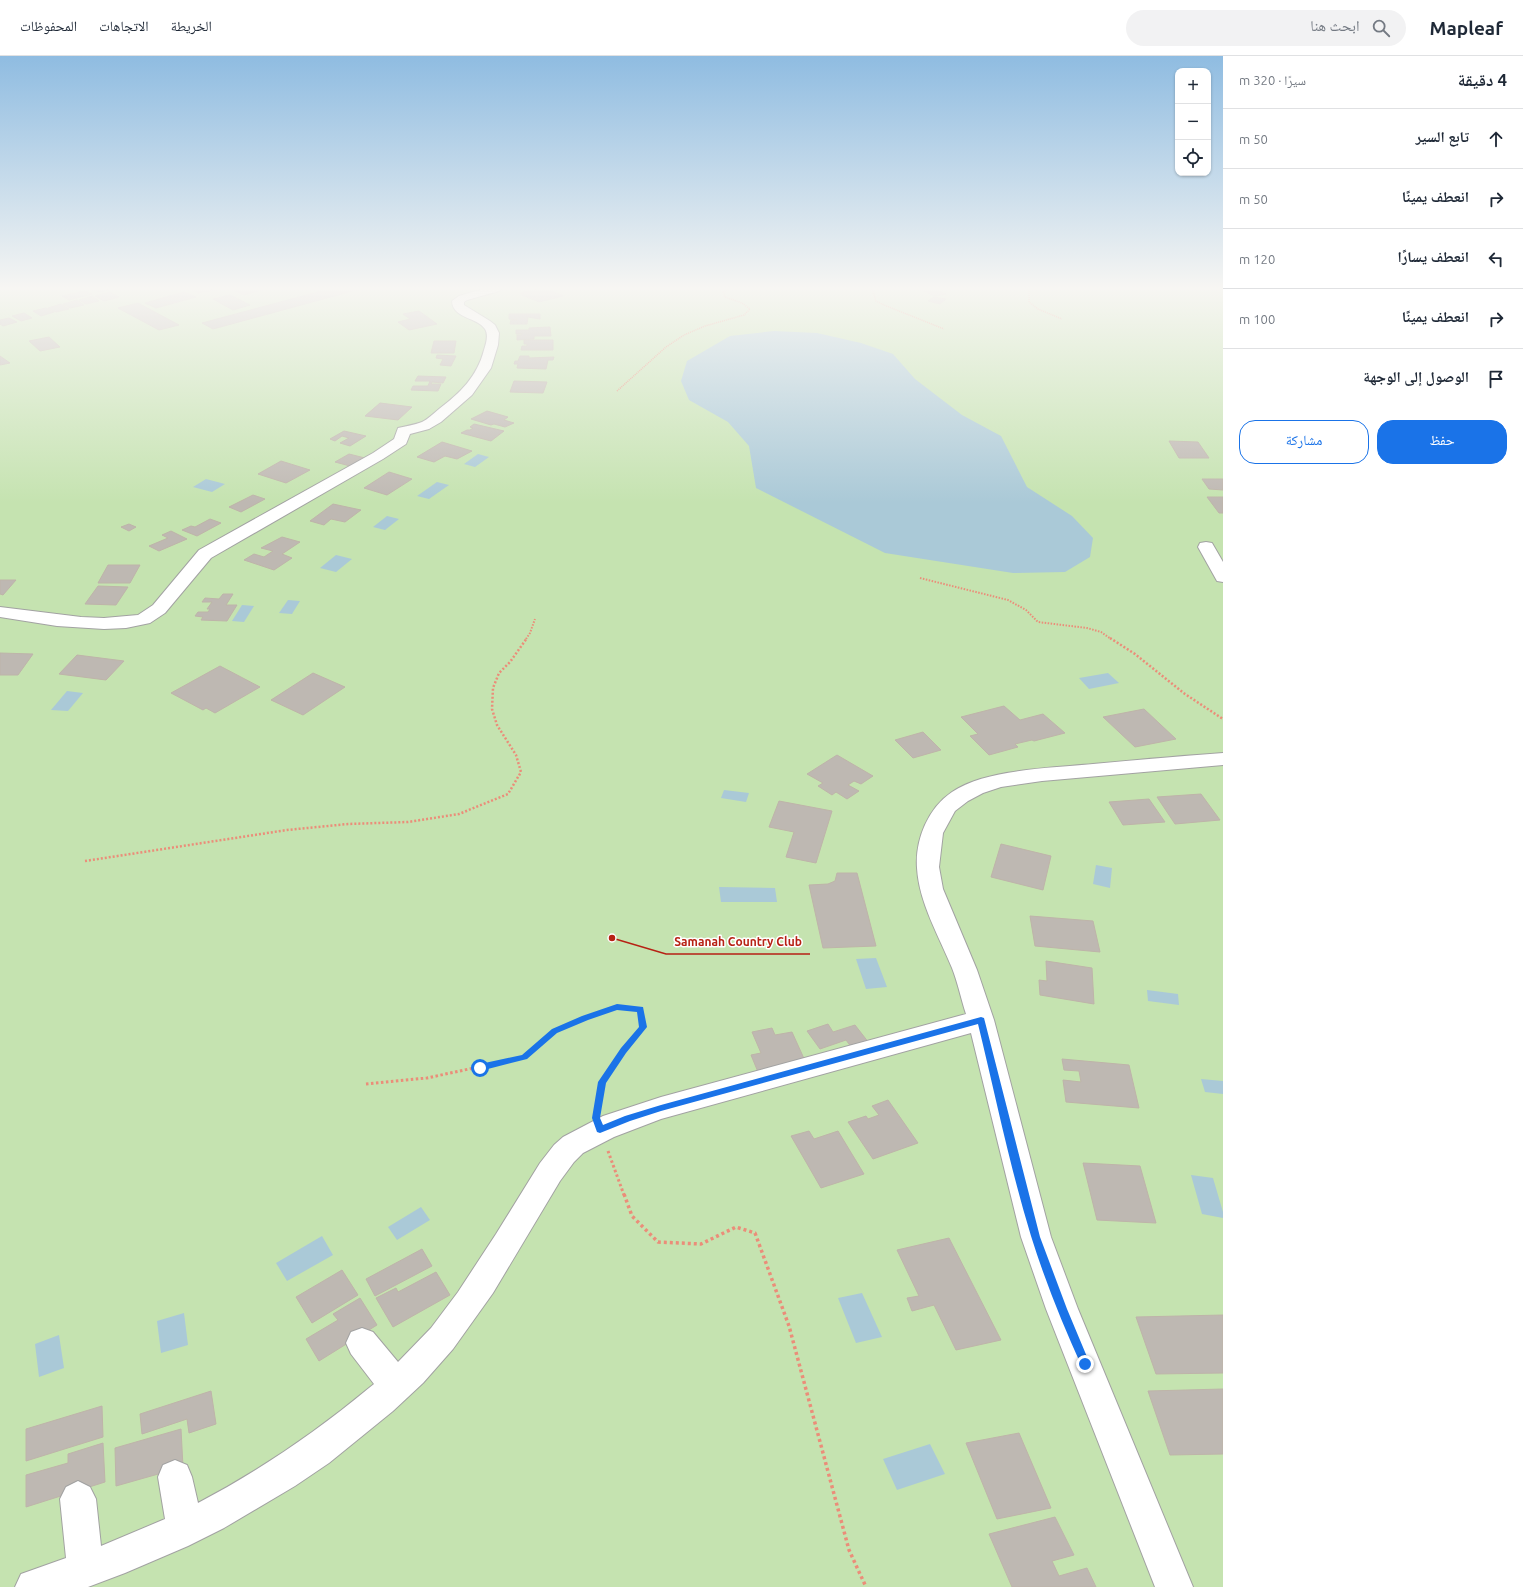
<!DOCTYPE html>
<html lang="ar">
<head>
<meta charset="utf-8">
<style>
	:root { --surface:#fff; --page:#f2f2f3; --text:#1f2937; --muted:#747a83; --line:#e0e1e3; --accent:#1a73e8 }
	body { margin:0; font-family:Ubuntu,"Noto Naskh Arabic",sans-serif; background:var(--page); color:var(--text); direction:rtl }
	.controls { position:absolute; right:12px; top:12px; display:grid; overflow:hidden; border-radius:8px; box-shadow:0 1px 3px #0004 }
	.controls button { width:36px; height:36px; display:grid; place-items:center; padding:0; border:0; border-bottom:1px solid var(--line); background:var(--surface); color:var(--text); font:20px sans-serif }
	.stop { position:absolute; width:12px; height:12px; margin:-9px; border:3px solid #1a73e8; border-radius:50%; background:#fff }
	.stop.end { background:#1a73e8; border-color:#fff; box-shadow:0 1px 4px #0008 }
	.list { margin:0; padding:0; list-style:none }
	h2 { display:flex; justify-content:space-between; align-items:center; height:52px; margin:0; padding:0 16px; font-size:17px }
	h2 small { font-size:13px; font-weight:400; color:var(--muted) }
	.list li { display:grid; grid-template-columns:26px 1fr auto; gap:12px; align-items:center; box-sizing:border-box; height:60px; padding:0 16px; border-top:1px solid var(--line) }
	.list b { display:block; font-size:15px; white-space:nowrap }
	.list em { font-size:13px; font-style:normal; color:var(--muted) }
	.actions { display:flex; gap:8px; padding:12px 16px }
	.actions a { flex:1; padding:9px 0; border:1px solid var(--accent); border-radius:16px; text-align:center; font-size:14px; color:var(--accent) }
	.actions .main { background:var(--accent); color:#fff }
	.icon { flex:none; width:22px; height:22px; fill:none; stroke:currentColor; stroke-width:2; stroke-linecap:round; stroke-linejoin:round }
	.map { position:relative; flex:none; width:1223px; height:1531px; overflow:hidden; direction:ltr }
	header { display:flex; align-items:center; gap:24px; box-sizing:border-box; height:56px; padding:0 20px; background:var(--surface); border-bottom:1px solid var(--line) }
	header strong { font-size:19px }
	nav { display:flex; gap:22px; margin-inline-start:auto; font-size:14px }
	.search { width:280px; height:36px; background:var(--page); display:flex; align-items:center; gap:10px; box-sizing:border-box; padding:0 14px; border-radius:22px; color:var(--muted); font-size:15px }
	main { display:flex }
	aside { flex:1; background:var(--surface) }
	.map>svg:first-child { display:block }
	.grass { fill:#c5e3b0 }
	.water { fill:#aac9d7 }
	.building { fill:#beb8b2; stroke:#beb4a9 }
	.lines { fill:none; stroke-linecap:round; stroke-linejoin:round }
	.minor-casing { stroke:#a2a2a2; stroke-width:2 }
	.path-far4 { stroke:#eb8d79; stroke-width:1.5; stroke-dasharray:1 1; stroke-linecap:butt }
	.path-far3 { stroke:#eb8d79; stroke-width:2; stroke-dasharray:1.5 1.5; stroke-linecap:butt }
	.path-far2 { stroke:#eb8d79; stroke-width:2.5; stroke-dasharray:2 2; stroke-linecap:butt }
	.path-far1 { stroke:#eb8d79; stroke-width:3; stroke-dasharray:2.5 2.5; stroke-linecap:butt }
	.path { stroke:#eb8d79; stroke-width:3.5; stroke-dasharray:3 3; stroke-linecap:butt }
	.minor { fill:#fff; fill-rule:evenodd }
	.route { fill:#1a73e8 }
	.leader { fill:none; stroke:#b72114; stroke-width:1.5 }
	.callout-dot { fill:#b72114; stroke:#fff; stroke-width:1.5 }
	.callout-label { font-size:12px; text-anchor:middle; font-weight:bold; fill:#b72114; stroke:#fff; stroke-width:3; stroke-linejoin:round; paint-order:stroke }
</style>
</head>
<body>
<header>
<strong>Mapleaf</strong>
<div class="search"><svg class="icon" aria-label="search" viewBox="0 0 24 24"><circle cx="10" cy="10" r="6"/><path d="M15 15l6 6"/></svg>ابحث هنا</div>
<nav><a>الخريطة</a><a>الاتجاهات</a><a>المحفوظات</a></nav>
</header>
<main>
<aside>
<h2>4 دقيقة<small>سيرًا · 320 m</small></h2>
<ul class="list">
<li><svg class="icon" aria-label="ahead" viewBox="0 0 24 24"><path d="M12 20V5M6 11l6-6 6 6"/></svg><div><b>تابع السير</b></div><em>50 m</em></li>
<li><svg class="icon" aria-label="right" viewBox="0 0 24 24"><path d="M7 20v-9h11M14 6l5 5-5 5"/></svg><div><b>انعطف يمينًا</b></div><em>50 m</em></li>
<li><svg class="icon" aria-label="left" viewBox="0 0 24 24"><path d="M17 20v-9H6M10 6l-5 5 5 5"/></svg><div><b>انعطف يسارًا</b></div><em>120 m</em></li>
<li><svg class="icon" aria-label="right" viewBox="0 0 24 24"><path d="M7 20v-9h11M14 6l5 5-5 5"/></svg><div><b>انعطف يمينًا</b></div><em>100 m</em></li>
<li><svg class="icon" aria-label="arrive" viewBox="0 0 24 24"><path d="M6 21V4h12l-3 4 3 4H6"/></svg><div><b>الوصول إلى الوجهة</b></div></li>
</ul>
<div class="actions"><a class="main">حفظ</a><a>مشاركة</a></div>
</aside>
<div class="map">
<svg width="1223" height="1531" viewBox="0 0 1223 1531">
	<rect width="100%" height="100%" fill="#eeece5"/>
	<!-- grass -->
	<path class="grass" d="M 0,233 L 1223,233 L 1223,1531 L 0,1531 Z"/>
	<!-- water -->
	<path class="water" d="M 774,275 L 817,277 L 861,287 L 893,298 L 915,323 L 962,359 L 1001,380 L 1027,431 L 1072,460 L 1093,482 L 1090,501 L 1065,516 L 1013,517 L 885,497 L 756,432 L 749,390 L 728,366 L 689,344 L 681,325 L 687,305 L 730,280 Z
		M 478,398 L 489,401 L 475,411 L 464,408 Z
		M 206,423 L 225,428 L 212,436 L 193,431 Z
		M 437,426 L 449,429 L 429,443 L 417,440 Z
		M 387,460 L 399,463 L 385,474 L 373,471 Z
		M 336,499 L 352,503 L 336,516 L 320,512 Z
		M 288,544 L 300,545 L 292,558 L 279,557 Z
		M 242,549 L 254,550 L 244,566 L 232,565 Z
		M 1108,617 L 1119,627 L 1089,633 L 1079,622 Z
		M 67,635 L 83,637 L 68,655 L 51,654 Z
		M 724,734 L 749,737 L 746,746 L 721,742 Z
		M 1096,809 L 1112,812 L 1110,832 L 1093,828 Z
		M 719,831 L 775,832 L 777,846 L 721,846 Z
		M 876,902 L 887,931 L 866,933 L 856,903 Z
		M 1147,934 L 1178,938 L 1179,949 L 1148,945 Z
		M 1201,1023 L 1223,1025 L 1223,1038 L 1205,1036 Z
		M 1191,1119 L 1213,1122 L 1223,1156 L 1223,1162 L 1202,1158 Z
		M 421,1151 L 430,1164 L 397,1184 L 388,1171 Z
		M 322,1180 L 333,1199 L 287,1225 L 276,1207 Z
		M 862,1237 L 882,1281 L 856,1287 L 838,1242 Z
		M 184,1257 L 188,1289 L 161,1297 L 157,1265 Z
		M 59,1279 L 64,1312 L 39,1321 L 35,1288 Z
		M 930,1388 L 945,1418 L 897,1434 L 883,1403 Z"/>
	<!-- building -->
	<path class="building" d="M 93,233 L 111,233 L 100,236 Z
		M 190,233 L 217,233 L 199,237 Z
		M 231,233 L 264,233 L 244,239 Z
		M 329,233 L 360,233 L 213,273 L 202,267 Z
		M 538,233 L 548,233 L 563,240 L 539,246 L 522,239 L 524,239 L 520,237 Z
		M 919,233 L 934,233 L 946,238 L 935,240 Z
		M 85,235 L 92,238 L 69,244 L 62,240 Z
		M 110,236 L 119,241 L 104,245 L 95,240 Z
		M 184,236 L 196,241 L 156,252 L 145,247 Z
		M 230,239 L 250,249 L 233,254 L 213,243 Z
		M 92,240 L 99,245 L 86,248 L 79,244 Z
		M 934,241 L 946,243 L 940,248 L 928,245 Z
		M 77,244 L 84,249 L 70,252 L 63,248 Z
		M 138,247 L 179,269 L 159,274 L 118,252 Z
		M 61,248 L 69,253 L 56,256 L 48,252 Z
		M 46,252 L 54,256 L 41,260 L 33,255 Z
		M 419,255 L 437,268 L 409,274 L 398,266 L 410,263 L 403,258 Z
		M 24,257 L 32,262 L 21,265 L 12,260 Z
		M 509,258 L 540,258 L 540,263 L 528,261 L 527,268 L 510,268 L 511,264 L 517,264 L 509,263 Z
		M 9,262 L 17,266 L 3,270 L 0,268 L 0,264 Z
		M 550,271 L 551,280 L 534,280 L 534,283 L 517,284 L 517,279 L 522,279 L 522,278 L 516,278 L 516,274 L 529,274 L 529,272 Z
		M 49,281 L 60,291 L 40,295 L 29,285 Z
		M 524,284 L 553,284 L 553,294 L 521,294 L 522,290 L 527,290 L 527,288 L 524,288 Z
		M 434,285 L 456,285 L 454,297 L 431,297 Z
		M 437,299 L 456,300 L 451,310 L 440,309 L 443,303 L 436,302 Z
		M 0,300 L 10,307 L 0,309 Z
		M 520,300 L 529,300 L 529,302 L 554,301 L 553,304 L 548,304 L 546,313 L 517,312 L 518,308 L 514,308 L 515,305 L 518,305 Z
		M 418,320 L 446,321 L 443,327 L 432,326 L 431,328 L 441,328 L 438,335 L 411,334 L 413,330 L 428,330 L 430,325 L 415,325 Z
		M 514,325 L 547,326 L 543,337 L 510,336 Z
		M 380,347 L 412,351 L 398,364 L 365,360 Z
		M 487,355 L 508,361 L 504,364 L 514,367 L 505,371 L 494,368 L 491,369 L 471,363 Z
		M 474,368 L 504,375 L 491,385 L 461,377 L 467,374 L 470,374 L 473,372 L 470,371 Z
		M 344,375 L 366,380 L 350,390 L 340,387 L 349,382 L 342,380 L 335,385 L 330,383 Z
		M 1169,385 L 1198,386 L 1209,402 L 1179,402 Z
		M 442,386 L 472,395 L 457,403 L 445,400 L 434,406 L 417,401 Z
		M 349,398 L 365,402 L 350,410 L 335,406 Z
		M 281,405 L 310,414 L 286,427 L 258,418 Z
		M 389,416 L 412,423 L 387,439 L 364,432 Z
		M 1202,423 L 1223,423 L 1223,434 L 1209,433 Z
		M 253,439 L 265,443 L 241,456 L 229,451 Z
		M 1207,441 L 1223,441 L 1223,457 L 1219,457 Z
		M 333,448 L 361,454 L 345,466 L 331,463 L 324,469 L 310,465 Z
		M 210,463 L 221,467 L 197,480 L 182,474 L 191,470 L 195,471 Z
		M 129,468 L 136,471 L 129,475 L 121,471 Z
		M 171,475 L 187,483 L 159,495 L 149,490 L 168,482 L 162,479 Z
		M 282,481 L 300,486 L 282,498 L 292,502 L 274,514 L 244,504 L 254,498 L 264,501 L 273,495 L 261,492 Z
		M 108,509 L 140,509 L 130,527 L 98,527 Z
		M 0,524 L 16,524 L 3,539 L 0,538 Z
		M 98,530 L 128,531 L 116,549 L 85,548 Z
		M 223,538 L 233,538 L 226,549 L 237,549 L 227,565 L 201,564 L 203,561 L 195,560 L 198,556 L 208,556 L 210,553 L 207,553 L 212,546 L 202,546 L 205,542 L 219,543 Z
		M 0,597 L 33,598 L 18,619 L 0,619 Z
		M 77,599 L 124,605 L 106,624 L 59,618 Z
		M 220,610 L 260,631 L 215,657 L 206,652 L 203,654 L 171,637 Z
		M 313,617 L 345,631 L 303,659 L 271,644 Z
		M 1004,650 L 1020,664 L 1043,658 L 1065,677 L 1034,685 L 1032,684 L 1015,688 L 1018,691 L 989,699 L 970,680 L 978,678 L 961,661 Z
		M 1144,653 L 1176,683 L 1135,691 L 1103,661 Z
		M 923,676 L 941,694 L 913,702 L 895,684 Z
		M 837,699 L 873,720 L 861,728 L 854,725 L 848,729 L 859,735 L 847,743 L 836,736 L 832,739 L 818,730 L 823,727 L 807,718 Z
		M 1201,738 L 1220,764 L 1175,768 L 1157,741 Z
		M 1149,743 L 1165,766 L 1123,769 L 1109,746 Z
		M 779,745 L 832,755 L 816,807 L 786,801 L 794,776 L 769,771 Z
		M 1001,788 L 1051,800 L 1043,834 L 991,821 Z
		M 837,817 L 857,817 L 876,890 L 823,892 L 809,829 L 828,828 L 835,825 Z
		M 1030,860 L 1093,865 L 1100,896 L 1035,890 Z
		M 1046,905 L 1092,912 L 1094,948 L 1040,939 L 1039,924 L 1047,925 Z
		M 828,968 L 833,976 L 855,969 L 869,987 L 852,992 L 846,984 L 820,993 L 807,975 Z
		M 772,972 L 775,979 L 792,976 L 806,1007 L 758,1016 L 751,999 L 761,997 L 752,976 Z
		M 1062,1003 L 1129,1009 L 1139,1052 L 1066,1046 L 1063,1024 L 1081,1026 L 1079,1015 L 1064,1014 Z
		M 888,1044 L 918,1087 L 873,1103 L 848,1066 L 866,1060 L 868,1063 L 879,1059 L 872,1050 Z
		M 809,1075 L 814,1083 L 838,1075 L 864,1118 L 821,1132 L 791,1080 Z
		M 1083,1107 L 1140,1110 L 1156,1167 L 1097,1164 Z
		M 949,1182 L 1001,1284 L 956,1294 L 934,1249 L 912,1255 L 907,1242 L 919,1240 L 897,1194 Z
		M 422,1193 L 432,1210 L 375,1240 L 366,1223 Z
		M 342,1214 L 358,1239 L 312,1267 L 296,1241 Z
		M 436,1216 L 450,1239 L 393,1271 L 376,1242 L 396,1232 L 398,1236 Z
		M 360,1242 L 377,1269 L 319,1305 L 306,1283 L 338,1264 L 333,1258 Z
		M 1223,1259 L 1223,1317 L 1156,1318 L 1136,1261 Z
		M 1223,1333 L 1223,1398 L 1170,1399 L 1148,1335 Z
		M 211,1335 L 216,1368 L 189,1377 L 187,1363 L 142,1378 L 140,1358 Z
		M 102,1350 L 103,1381 L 26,1405 L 26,1373 Z
		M 181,1373 L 183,1411 L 116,1430 L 115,1392 Z
		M 1019,1377 L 1051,1452 L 997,1463 L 966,1387 Z
		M 103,1387 L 105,1426 L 26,1451 L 26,1419 L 68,1407 L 68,1398 Z
		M 1055,1461 L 1074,1499 L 1052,1505 L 1059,1520 L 1087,1512 L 1096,1531 L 1012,1531 L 989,1478 Z"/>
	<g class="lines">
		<defs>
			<path id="minor" d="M 483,233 L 501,233 L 499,235 L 467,244 L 464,246 L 464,249 L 490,265 L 495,269 L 499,277 L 498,289 L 491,312 L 472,339 L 441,366 L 429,373 L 410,378 L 406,388 L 383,403 L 211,502 L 165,557 L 150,567 L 126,572 L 104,573 L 57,570 L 0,561 L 0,551 L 81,561 L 104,562 L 138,559 L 153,549 L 199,494 L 373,397 L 394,383 L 398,372 C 406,370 414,369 422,366 C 428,363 433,358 439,353 C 460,337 477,321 484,294 C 486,288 489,279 485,273 C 477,261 453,263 452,245 L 459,240 Z
				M 1206,486 L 1212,487 L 1223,506 L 1223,526 L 1217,525 L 1198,491 L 1200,487 Z
				M 1223,697 L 1223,709 L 1042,725 L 1001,731 L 983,737 L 968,745 L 955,755 L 943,777 L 939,811 L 943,833 L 977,914 L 994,964 L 1051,1181 L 1078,1253 L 1193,1531 L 1155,1531 L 1046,1253 L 1021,1181 L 971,977 L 661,1063 L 614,1081 L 583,1097 L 574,1106 L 560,1125 L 493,1237 L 453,1293 L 423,1327 L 393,1355 L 329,1407 L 295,1430 L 224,1472 L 188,1490 L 125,1517 L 88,1531 L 15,1531 L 21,1518 L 66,1502 L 60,1443 L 66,1431 L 78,1425 L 90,1431 L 96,1443 L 101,1490 L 165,1463 L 158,1421 L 163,1409 L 175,1404 L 187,1409 L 192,1421 L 198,1447 C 259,1415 316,1376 369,1332 L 374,1328 L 351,1298 L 346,1287 L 351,1276 L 362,1272 L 373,1276 L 398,1306 L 399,1305 L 431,1272 L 458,1236 L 496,1178 L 540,1107 L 554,1089 L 563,1081 L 603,1060 L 661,1041 L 966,958 C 961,943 958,927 952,912 C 939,880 919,847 917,812 C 915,784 928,752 952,736 C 985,713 1053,712 1093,708 C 1136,704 1180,700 1223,697 Z"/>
		</defs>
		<!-- minor casing -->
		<use href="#minor" class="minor-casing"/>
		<!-- path-far4 -->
		<path class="path-far4" d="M 872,233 L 876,245 L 884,249 L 944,273
			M 1029,233 L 1029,246 L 1038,253 L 1062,263
			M 617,335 L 666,291 L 684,279 L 705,270 L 744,259 L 750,253 L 742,247 L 725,241 L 723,236 L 727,233"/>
		<!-- path-far3 -->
		<path class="path-far3" d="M 920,522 L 1008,544 L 1026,554 L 1038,566 L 1087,572 L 1101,576 L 1111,583
			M 526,583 L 530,577 L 535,563"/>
		<!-- path-far2 -->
		<path class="path-far2" d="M 1110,582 L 1135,598 L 1185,638 L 1223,663
			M 85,805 L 287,774 L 348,768 L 408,766 L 459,758 L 508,738 L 521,716 L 516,699 L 497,669 L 492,653 L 493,632 L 499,617 L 510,606 L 527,582"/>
		<!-- path-far1 -->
		<path class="path-far1" d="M 366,1028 L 427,1022 L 525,1001 L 555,975 L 585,962 L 617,951 L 641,953 L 643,971 L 623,995 L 602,1026 L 598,1052
			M 608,1095 L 624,1139"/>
		<!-- path -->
		<path class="path" d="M 624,1138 L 632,1160 L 658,1186 L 701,1188 L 736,1171 L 755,1177 L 789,1270 L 849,1494 L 866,1531"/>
		<!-- minor -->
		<use href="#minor" class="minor"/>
	</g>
	<!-- sky -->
	<linearGradient id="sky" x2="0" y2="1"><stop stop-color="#8fbce1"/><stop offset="0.52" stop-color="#f7f6f3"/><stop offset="1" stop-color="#f7f6f3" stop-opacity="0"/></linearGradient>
	<rect width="1223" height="447" fill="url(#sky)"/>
	<!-- route -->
	<path class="route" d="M 617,948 L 643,951 L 647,971 L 626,997 L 606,1027 L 600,1062 L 603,1069 L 625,1060 L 661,1049 L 981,961 L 984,962 L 1040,1181 L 1067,1253 L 1090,1308 L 1089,1311 L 1085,1312 L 1082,1311 C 1063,1269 1045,1225 1031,1180 C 1010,1111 995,1038 978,968 L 661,1055 L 630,1065 L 600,1077 L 597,1076 L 592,1062 L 598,1026 L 621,992 L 639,971 L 637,956 L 617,954 L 588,964 L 557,977 L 527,1003 L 480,1015 L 476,1012 L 480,1008 L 522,999 L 552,973 L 582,960 Z"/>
	<!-- callouts -->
	<path class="leader" d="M612 882L666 898H810"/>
	<circle class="callout-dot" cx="612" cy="882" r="4"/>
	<g class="callout-label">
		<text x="738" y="890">Samanah Country Club</text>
	</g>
</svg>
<div class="controls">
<button>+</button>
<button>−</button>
<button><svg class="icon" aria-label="locate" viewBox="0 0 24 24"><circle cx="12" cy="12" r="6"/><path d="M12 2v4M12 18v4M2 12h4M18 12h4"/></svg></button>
</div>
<div class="stop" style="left:480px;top:1012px"></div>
<div class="stop end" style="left:1085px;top:1308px"></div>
</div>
</main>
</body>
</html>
